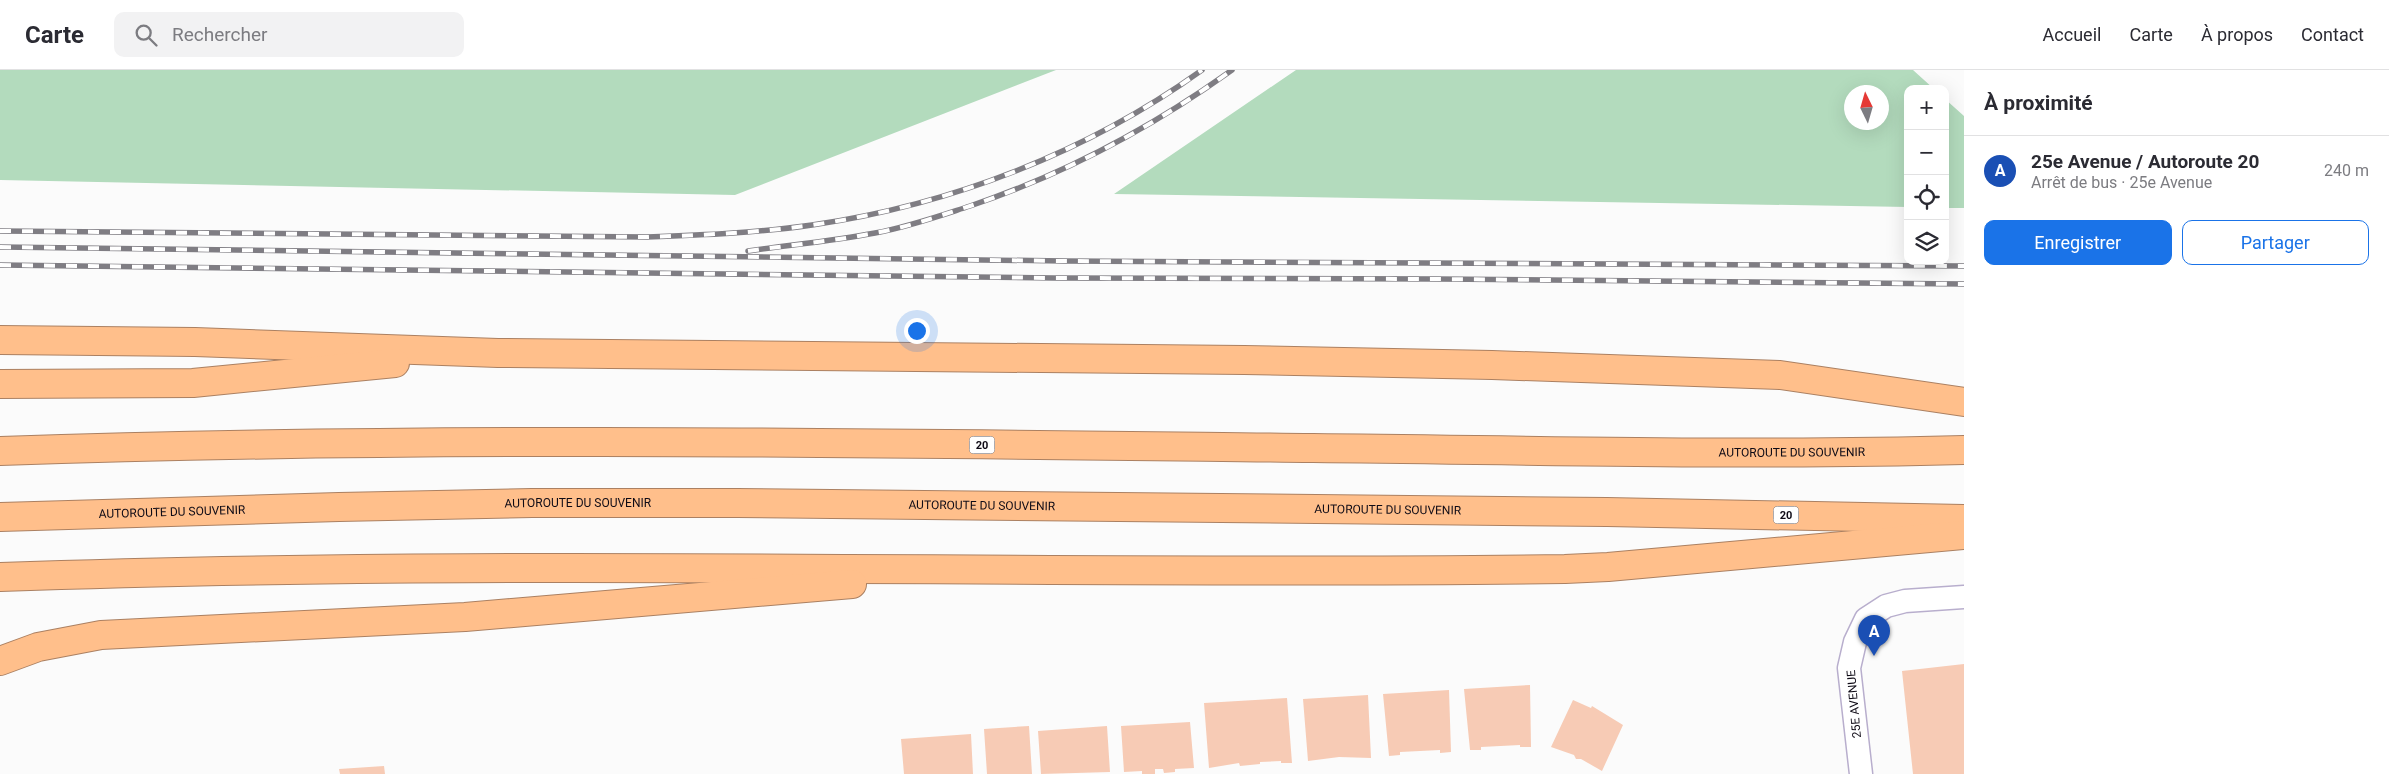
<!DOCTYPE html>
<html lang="fr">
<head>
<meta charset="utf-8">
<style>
	:root { --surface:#fff; --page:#f2f2f3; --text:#2b2b33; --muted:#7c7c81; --line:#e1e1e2; --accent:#1a73e8 }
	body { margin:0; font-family:Roboto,sans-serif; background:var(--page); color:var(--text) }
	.controls { position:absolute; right:15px; top:15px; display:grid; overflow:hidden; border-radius:10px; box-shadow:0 5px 20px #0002 }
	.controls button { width:45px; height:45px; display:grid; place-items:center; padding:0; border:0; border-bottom:1px solid var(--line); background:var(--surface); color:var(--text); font:25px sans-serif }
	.compass { position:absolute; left:1844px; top:15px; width:45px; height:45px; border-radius:50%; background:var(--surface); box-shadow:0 5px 20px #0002; rotate:355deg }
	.you { position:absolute; left:916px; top:260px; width:18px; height:18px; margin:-12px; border:4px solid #fff; border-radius:50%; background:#1a73e8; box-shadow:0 0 0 8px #1a73e833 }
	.badge { display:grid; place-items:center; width:32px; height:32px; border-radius:50%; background:var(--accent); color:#fff; font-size:16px; font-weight:700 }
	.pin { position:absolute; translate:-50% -41px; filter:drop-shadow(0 1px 2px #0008) }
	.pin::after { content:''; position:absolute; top:26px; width:18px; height:15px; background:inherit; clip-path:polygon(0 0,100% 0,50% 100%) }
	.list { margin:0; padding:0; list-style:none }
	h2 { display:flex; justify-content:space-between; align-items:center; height:65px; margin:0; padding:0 20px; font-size:21px }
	h2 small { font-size:16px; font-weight:400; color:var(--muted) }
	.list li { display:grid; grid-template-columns:32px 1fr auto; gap:15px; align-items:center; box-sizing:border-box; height:70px; padding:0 20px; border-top:1px solid var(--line) }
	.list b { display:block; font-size:19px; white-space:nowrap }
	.list p { margin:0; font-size:16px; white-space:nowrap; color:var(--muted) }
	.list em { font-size:16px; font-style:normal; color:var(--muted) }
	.actions { display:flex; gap:10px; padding:15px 20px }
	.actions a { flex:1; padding:11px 0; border:1px solid var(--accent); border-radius:10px; text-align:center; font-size:18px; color:var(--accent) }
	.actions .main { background:var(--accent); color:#fff }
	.icon { flex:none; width:28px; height:28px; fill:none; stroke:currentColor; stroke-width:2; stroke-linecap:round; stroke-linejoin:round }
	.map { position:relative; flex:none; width:1964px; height:704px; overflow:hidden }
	header { display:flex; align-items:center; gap:30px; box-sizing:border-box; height:70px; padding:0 25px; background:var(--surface); border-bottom:1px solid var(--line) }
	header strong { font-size:24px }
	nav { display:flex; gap:28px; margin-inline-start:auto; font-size:18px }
	.search { width:350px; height:45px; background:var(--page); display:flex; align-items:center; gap:12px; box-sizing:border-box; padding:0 18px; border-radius:10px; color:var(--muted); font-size:19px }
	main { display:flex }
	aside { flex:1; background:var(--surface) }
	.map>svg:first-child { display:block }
	.green { fill:#b3dbbd; fill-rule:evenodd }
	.building { fill:#f7cbb5 }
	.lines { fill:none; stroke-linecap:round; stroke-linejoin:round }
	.street-casing { stroke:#b8aecd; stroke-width:25 }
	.highway-casing { stroke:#ab8062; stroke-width:30 }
	.street { stroke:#fff; stroke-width:22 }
	.highway { stroke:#ffbf8b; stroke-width:28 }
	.rail-casing { stroke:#7f7d83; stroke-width:5.5 }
	.rail { stroke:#fff; stroke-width:4; stroke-dasharray:11; stroke-linecap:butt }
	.labels { text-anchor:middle; stroke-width:4.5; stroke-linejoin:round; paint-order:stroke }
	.shield { fill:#fff; stroke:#57545c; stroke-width:1 }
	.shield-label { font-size:11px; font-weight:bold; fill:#0f0b16 }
	.street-label { font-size:12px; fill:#0f0b16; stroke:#fff }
</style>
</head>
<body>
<header>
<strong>Carte</strong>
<div class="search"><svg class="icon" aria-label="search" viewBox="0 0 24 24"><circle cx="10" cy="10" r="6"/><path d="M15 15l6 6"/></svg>Rechercher</div>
<nav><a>Accueil</a><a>Carte</a><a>À propos</a><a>Contact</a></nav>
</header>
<main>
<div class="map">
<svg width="1964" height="704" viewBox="0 0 1964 704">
	<rect width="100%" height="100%" fill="#fbfbfb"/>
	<!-- green -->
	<path class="green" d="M 0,0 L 1056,0 L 735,125 L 0,110 Z
		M 1296,0 L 1913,0 L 1934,19 L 1908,19 L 1908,137 L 1114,124 ZM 1882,22 L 1882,52 L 1852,52 L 1852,22 Z
		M 1945,29 L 1964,46 L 1964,138 L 1945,138 Z"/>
	<!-- building -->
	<path class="building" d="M 1964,594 L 1964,704 L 1913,704 L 1902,601 Z
		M 1530,615 L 1531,677 L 1520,677 L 1520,675 L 1481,677 L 1481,680 L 1470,680 L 1464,619 Z
		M 1449,620 L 1451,682 L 1440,683 L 1440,680 L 1400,682 L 1400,685 L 1389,686 L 1383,624 Z
		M 1368,625 L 1371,688 L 1339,687 L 1308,691 L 1303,629 Z
		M 1287,628 L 1292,693 L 1281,693 L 1281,691 L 1260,692 L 1260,694 L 1240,696 L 1239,693 L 1209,698 L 1204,633 Z
		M 1573,630 L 1591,638 L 1592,636 L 1623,655 L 1602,701 L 1581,689 L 1576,689 L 1574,685 L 1551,677 Z
		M 1190,652 L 1194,698 L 1175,699 L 1175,702 L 1164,703 L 1163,699 L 1155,699 L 1155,704 L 1142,704 L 1142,701 L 1124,702 L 1121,656 Z
		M 1029,656 L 1032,704 L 987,704 L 984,659 Z
		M 1107,656 L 1110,702 L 1041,704 L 1038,661 Z
		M 971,664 L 973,704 L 904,704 L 901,669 Z
		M 384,696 L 385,704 L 340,704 L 339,699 Z"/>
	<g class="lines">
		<defs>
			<path id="street" d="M 1861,704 L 1849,598 L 1855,572 L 1866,549 L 1886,536 L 1905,531 L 1964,527"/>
			<g id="highway">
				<path d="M 0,270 L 195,272 L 498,283 L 1244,290 L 1492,295 L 1780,305 L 1964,332"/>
				<path d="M 0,314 L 193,313 L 395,293"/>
				<path id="s1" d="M 0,381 C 437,366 875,373 1313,378 C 1530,380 1747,386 1964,380"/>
				<path id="s2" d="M 0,447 L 339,437 L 532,433 L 737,433 L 1607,442 L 1964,449"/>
				<path d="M 0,507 C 522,488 1043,506 1565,499 L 1608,497 L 1964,465"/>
				<path d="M 0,591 L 38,577 L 101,565 L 465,547 L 852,514"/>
			</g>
		</defs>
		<!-- street casing -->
		<use href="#street" class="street-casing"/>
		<!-- highway casing -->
		<use href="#highway" class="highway-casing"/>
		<!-- street -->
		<use href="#street" class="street"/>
		<!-- highway -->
		<use href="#highway" class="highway"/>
		<defs>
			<path id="rail" d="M 0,161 L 647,167 C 702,165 757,163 812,155 C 951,135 1088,82 1202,0
				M 0,177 L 1064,191 L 1964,196
				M 748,181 C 790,175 833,171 875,163 C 908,157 939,146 970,136 C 1065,104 1151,58 1232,0
				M 0,195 L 1054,208 L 1438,209 L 1964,214"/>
		</defs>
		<!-- rail casing -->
		<use href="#rail" class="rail-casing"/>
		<!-- rail -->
		<use href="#rail" class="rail"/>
	</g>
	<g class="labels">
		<!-- shield labels -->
		<g class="shield">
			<rect x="969.5" y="366.5" width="25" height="17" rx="4"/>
			<rect x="1773.5" y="436.5" width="25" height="17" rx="4"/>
		</g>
		<g class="shield-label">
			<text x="982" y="379">20</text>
			<text x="1786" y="449">20</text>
		</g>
		<!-- street labels -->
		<g class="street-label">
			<text dy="4" stroke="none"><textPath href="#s1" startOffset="1792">AUTOROUTE DU SOUVENIR</textPath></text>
			<text dy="4" stroke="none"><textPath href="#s2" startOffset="578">AUTOROUTE DU SOUVENIR</textPath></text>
			<text dy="4" stroke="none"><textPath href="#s2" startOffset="982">AUTOROUTE DU SOUVENIR</textPath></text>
			<text dy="4" stroke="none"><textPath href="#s2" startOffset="1388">AUTOROUTE DU SOUVENIR</textPath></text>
			<text dy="4" stroke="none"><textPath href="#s2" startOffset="172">AUTOROUTE DU SOUVENIR</textPath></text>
			<text transform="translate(1854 634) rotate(-95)" y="4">25E AVENUE</text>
		</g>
	</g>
</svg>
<div class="controls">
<button>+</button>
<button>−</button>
<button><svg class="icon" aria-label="locate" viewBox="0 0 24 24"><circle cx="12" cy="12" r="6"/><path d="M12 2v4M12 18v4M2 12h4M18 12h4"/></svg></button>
<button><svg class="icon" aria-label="layers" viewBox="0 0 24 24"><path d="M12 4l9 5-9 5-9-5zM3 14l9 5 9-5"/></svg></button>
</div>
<svg class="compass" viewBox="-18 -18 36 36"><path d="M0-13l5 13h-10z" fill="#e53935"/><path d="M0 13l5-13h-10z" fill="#7c7c81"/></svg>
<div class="you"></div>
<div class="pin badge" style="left:1874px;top:586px;background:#1a4fb4">A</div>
</div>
<aside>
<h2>À proximité<small></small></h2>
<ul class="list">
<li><span class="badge" style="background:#1a4fb4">A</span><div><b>25e Avenue / Autoroute 20</b><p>Arrêt de bus · 25e Avenue</p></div><em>240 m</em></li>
</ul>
<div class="actions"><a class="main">Enregistrer</a><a>Partager</a></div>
</aside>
</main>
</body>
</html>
